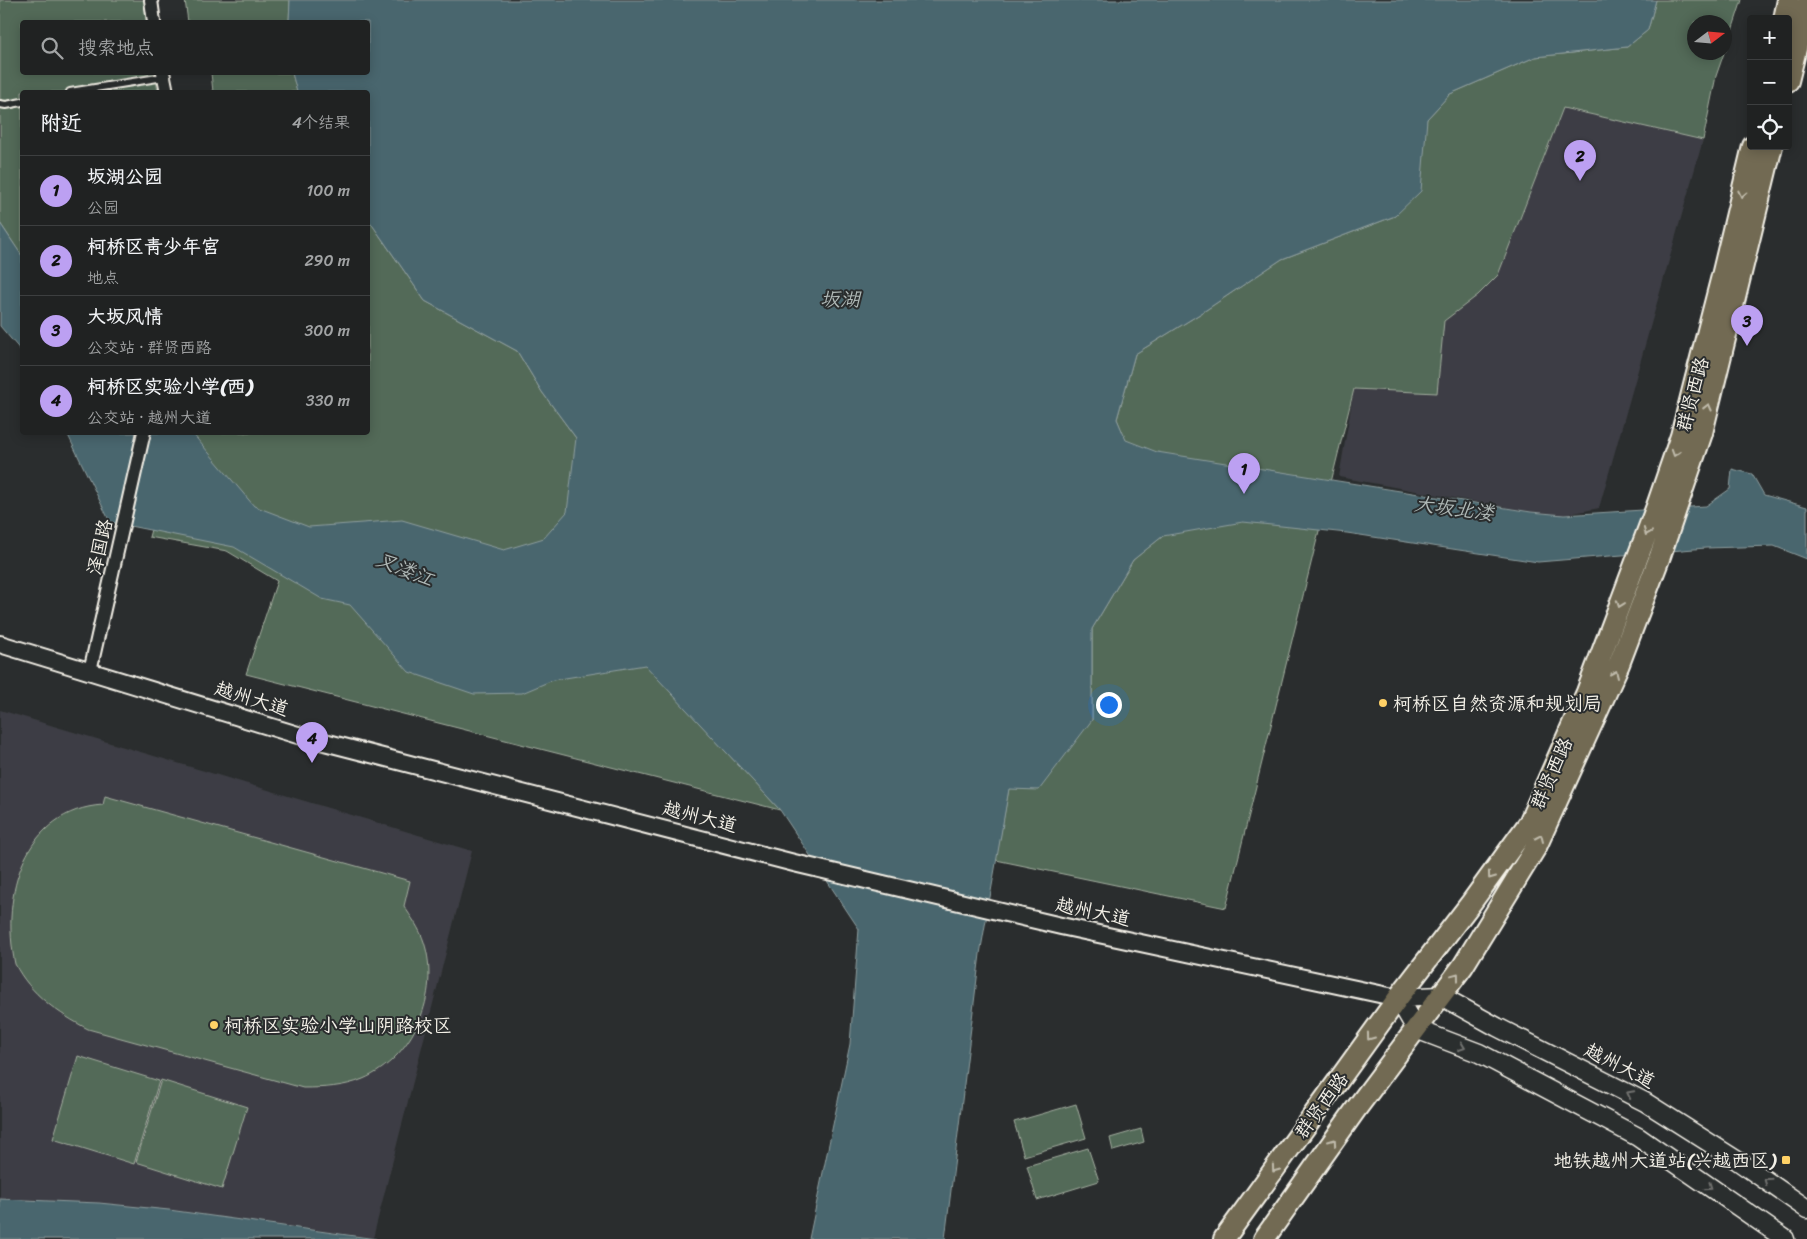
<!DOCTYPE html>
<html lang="zh">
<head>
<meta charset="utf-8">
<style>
	:root { --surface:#202222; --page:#282a2a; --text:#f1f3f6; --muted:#a2a4a5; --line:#3d3f40; --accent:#bca0f2 }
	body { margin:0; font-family:Sriracha,"LXGW WenKai TC",sans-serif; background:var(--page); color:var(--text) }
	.controls { position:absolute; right:15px; top:15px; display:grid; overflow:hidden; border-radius:5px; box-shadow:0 2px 12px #0003 }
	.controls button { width:45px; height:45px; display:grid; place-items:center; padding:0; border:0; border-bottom:1px solid var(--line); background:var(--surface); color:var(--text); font:25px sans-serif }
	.compass { position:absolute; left:1687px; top:15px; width:45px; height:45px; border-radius:50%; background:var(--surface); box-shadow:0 2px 12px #0003; rotate:74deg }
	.you { position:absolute; left:1108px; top:704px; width:18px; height:18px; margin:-12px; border:4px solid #fff; border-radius:50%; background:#1a73e8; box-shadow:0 0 0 8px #1a73e833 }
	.badge { display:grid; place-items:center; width:32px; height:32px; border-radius:50%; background:var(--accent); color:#111; font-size:16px; font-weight:700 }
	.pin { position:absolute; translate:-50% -41px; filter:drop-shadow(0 1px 2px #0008) }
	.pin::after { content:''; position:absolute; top:26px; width:18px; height:15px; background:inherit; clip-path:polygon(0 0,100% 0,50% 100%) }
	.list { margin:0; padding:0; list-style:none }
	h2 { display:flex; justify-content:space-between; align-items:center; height:65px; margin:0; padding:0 20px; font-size:21px }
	h2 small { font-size:16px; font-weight:400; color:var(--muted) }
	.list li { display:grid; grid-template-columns:32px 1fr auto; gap:15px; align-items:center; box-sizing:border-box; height:70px; padding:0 20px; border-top:1px solid var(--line) }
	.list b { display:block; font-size:19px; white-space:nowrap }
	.list p { margin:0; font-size:16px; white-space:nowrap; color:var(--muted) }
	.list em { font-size:16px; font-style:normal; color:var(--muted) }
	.icon { flex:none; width:28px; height:28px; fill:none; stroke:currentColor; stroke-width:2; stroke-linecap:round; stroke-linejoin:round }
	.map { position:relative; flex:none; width:1807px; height:1239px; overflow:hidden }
	.search { position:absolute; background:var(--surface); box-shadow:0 2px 12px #0003; left:20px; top:20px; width:350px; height:55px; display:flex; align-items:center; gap:12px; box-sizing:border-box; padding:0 18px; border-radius:5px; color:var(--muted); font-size:19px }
	.panel { position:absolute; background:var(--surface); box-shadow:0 2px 12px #0003; left:20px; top:90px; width:350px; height:345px; border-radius:5px }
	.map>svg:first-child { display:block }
	.built { fill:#3d3e44 }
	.green { fill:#536b59; stroke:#a4aea0 }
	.water { fill:#4a666e; stroke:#8e9e9f }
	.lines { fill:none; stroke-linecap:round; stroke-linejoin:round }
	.service-casing { stroke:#f4f1e8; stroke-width:10 }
	.minor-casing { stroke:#f4f1e8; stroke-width:16 }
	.tertiary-casing { stroke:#f4f1e8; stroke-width:20 }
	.secondary-casing { stroke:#f4f1e8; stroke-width:21 }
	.primary-casing { stroke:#f4f1e8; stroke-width:24 }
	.service { stroke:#2a2d2e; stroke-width:6 }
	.minor { stroke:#2a2d2e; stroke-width:12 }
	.tertiary { stroke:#2a2d2e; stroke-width:16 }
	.secondary { stroke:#2a2d2e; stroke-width:18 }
	.primary { stroke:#726b52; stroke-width:20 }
	.oneway { stroke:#c0bbac }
	.oneway2 { stroke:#71726f }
	.poi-dot { fill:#ffd166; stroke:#2a2d2e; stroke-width:2 }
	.labels { text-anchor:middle; stroke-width:4; stroke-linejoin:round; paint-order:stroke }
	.street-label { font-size:19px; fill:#f4f1e8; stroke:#2a2d2e }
	.poi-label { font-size:19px; fill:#f4f1e8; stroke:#2a2d2e; text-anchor:start }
	.water-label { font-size:20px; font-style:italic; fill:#b0b9b7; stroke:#2a2d2e }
</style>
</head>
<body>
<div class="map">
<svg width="1807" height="1239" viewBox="0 0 1807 1239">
	<rect width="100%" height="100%" fill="#2a2d2e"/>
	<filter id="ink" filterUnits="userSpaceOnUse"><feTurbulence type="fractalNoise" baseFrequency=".02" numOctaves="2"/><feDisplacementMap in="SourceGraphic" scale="10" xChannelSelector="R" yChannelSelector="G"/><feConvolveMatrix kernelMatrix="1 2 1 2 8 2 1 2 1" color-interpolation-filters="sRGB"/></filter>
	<g filter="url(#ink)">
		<!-- built -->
		<path class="built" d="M 1563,108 L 1703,140 L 1599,508 L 1564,515 L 1531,512 L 1339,477 L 1354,389 L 1437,393 L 1444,321 L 1498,275 Z
			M 0,710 L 472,851 L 373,1238 L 169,1210 L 99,1203 L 0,1199 Z"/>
		<!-- green -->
		<path class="green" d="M 0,0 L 144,0 L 147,22 L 22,22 L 22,72 L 155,73 L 158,92 L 22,92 L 22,256 L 0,223 Z
			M 185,0 L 290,0 L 289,22 L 188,22 Z
			M 1656,0 L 1742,0 L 1725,52 L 1724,22 L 1694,22 L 1694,52 L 1724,53 L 1716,76 L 1703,140 L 1563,108 L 1498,275 L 1478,295 L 1444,321 L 1437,393 L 1354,389 L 1226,908 L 996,860 L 1009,788 L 1092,720 L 1092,629 L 1133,560 L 1163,536 L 1117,419 L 1135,354 L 1203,312 L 1282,259 L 1395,216 L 1427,119 L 1450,94 L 1535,57 L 1627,47 L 1648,30 Z
			M 211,73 L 292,73 L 297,92 L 213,92 Z
			M 368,221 L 373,226 L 425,301 L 517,351 L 542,392 L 576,438 L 645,664 L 780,810 L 246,674 L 277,581 L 227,551 L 149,537 L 177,433 L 368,432 Z
			M 105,796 L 410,881 L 404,906 C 411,917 420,929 424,942 C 441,994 413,1058 363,1079 C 344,1087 323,1088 303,1088 L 88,1029 C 59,1014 30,994 15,964 C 0,894 25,810 103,805 Z
			M 78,1056 L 159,1081 L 134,1164 L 53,1139 Z
			M 161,1080 L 247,1107 L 222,1189 L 136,1162 Z
			M 1076,1104 L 1086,1138 L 1024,1156 L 1014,1122 Z
			M 1141,1129 L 1144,1142 L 1113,1151 L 1110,1138 Z
			M 1088,1148 L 1099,1181 L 1037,1200 L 1027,1166 Z"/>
		<!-- water -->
		<path class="water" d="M 290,0 L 1656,0 L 1648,30 L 1627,47 L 1535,57 L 1450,94 L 1427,119 L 1421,191 L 1395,216 L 1282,259 L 1203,312 L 1135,354 L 1117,419 L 1126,440 L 1157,452 L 1531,512 L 1564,515 L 1706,506 L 1730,489 L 1732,469 L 1752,474 L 1764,495 L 1807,507 L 1807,559 L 1774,546 L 1706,548 L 1538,562 L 1347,533 L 1243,522 L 1163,536 L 1133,560 L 1092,629 L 1092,720 L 1039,790 L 1009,789 L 980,954 L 945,1239 L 809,1239 L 850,1044 L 859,929 L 780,810 L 645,665 L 553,680 L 522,693 L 474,694 L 409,672 L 350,605 L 322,599 L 234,547 L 110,522 L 67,433 L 192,433 L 254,506 L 309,527 L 402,520 L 504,550 L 544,538 L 567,512 L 576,438 L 542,392 L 517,351 L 425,301 L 373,226 L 368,221 L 368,92 L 297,92 L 292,73 L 368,72 L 368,22 L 289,22 Z
			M 0,223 L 22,256 L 22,352 L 0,326 Z
			M 0,1199 L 99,1203 L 169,1210 L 376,1239 L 0,1239 Z"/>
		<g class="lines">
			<defs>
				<path id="service" d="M 70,92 L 164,77
					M 0,104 L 6,105 L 22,102"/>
				<path id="minor" d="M 151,0 L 154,22
					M 163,72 L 167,92
					M 90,671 L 144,432"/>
				<path id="tertiary" d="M 0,644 L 301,736 L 794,863 L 1061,926 L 1398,998"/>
				<path id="secondary" d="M 1785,1239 L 1638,1137 L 1479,1053 L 1416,1029 L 1398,998 L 1441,996 L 1497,1027 L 1645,1102 L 1738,1161 L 1807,1209"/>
				<path id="primary" d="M 1784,19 L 1788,0
					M 1788,81 L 1807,4
					M 1224,1239 L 1398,998 L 1471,903 L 1529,823 L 1587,692 L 1657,506 L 1681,436 L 1722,276 L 1753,146
					M 1264,1239 L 1356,1109 L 1463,966 L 1536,847 L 1619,664 L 1660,556 L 1702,433 L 1772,146"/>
			</defs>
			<!-- service casing -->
			<use href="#service" class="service-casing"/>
			<!-- minor casing -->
			<use href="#minor" class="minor-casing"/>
			<!-- tertiary casing -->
			<use href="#tertiary" class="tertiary-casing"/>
			<!-- secondary casing -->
			<use href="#secondary" class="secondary-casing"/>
			<!-- primary casing -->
			<use href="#primary" class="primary-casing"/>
			<!-- service -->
			<use href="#service" class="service"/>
			<!-- minor -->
			<use href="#minor" class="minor"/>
			<!-- tertiary -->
			<use href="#tertiary" class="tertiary"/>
			<!-- secondary -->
			<use href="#secondary" class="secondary"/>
			<!-- primary -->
			<use href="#primary" class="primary"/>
		</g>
		<!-- one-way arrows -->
		<defs><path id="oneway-chevron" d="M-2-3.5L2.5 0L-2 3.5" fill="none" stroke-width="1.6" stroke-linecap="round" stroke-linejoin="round" transform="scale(1.25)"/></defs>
		<g class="oneway">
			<use href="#oneway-chevron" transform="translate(1742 194) rotate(103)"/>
			<use href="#oneway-chevron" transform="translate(1708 407) rotate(-76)"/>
			<use href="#oneway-chevron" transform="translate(1675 453) rotate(108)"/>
			<use href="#oneway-chevron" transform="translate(1647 532) rotate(112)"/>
			<use href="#oneway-chevron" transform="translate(1620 604) rotate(110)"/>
			<use href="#oneway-chevron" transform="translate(1615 674) rotate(-66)"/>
			<use href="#oneway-chevron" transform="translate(1540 838) rotate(-66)"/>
			<use href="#oneway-chevron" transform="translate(1491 876) rotate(126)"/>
			<use href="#oneway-chevron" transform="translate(1456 976) rotate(-53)"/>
			<use href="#oneway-chevron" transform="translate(1370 1037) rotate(126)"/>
			<use href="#oneway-chevron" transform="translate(1333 1142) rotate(-55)"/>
			<use href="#oneway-chevron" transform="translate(1275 1169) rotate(126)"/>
		</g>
		<g class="oneway2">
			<use href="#oneway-chevron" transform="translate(1462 1047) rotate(21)"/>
			<use href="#oneway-chevron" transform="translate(1630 1094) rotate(-153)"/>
			<use href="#oneway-chevron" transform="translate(1767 1181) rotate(-145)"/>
			<use href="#oneway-chevron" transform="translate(1709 1187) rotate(35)"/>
		</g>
	</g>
	<!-- markers -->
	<g class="poi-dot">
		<circle cx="1383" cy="703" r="5"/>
		<circle cx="214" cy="1025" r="5"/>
		<rect x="1781" y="1155" width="10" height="10" rx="2.5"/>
	</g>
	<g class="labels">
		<!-- street labels -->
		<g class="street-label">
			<text transform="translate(1692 394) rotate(-75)" y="7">群贤西路</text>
			<text transform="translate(99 547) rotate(-77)" y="7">泽国路</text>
			<text transform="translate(252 698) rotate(17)" y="7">越州大道</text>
			<text transform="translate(1551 773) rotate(-66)" y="7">群贤西路</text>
			<text transform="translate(700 816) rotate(14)" y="7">越州大道</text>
			<text transform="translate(1093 911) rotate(12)" y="7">越州大道</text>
			<text transform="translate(1620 1065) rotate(27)" y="7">越州大道</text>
			<text transform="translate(1321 1105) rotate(-54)" y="7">群贤西路</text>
		</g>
		<!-- poi labels -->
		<g class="poi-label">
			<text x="1393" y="710">柯桥区自然资源和规划局</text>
			<text x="224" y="1032">柯桥区实验小学山阴路校区</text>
			<text x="1776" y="1167" text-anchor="end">地铁越州大道站(兴越西区)</text>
		</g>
		<!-- water labels -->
		<g class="water-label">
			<text x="840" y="306">坂湖</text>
			<text transform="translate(1454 508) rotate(7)" y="7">大坂北溇</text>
			<text transform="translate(405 569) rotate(22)" y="7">叉溇江</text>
		</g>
	</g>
</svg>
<div class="controls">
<button>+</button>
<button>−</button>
<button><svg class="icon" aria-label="locate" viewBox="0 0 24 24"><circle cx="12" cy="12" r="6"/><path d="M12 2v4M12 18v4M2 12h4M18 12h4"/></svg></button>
</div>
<svg class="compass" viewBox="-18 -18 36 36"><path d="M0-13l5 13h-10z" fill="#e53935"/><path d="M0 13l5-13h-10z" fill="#a2a4a5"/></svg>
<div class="you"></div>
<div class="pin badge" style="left:1244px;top:494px">1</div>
<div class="pin badge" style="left:1580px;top:181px">2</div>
<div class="pin badge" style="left:1747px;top:346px">3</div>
<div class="pin badge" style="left:312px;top:763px">4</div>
<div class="search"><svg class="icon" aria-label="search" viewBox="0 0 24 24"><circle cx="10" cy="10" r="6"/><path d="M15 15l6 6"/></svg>搜索地点</div>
<section class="panel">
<h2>附近<small>4个结果</small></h2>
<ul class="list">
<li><span class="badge">1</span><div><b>坂湖公园</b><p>公园</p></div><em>100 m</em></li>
<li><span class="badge">2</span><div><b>柯桥区青少年宫</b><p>地点</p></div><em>290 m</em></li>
<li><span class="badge">3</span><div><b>大坂风情</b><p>公交站 · 群贤西路</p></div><em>300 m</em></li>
<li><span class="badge">4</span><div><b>柯桥区实验小学(西)</b><p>公交站 · 越州大道</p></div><em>330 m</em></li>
</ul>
</section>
</div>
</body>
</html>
